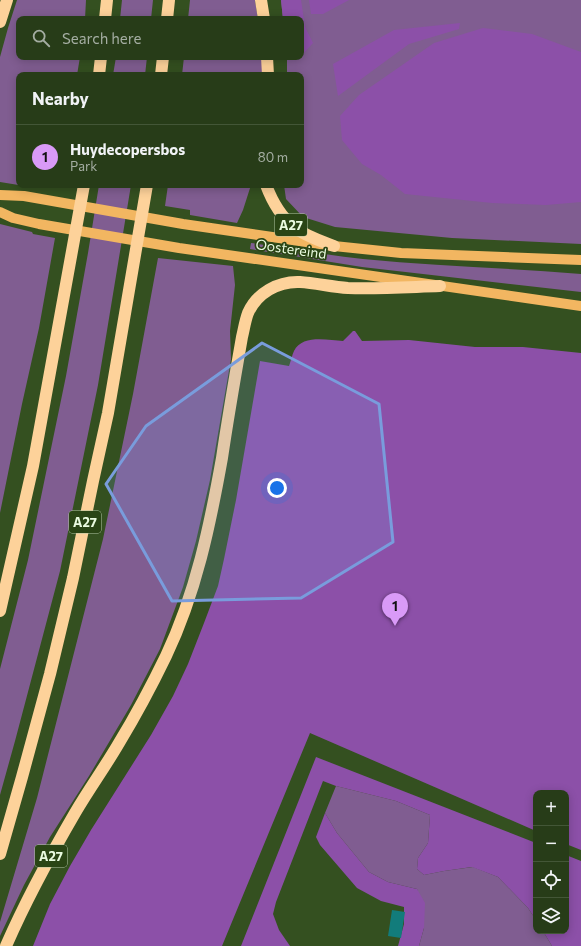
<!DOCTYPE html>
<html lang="en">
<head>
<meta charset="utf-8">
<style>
	:root { --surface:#273c18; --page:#2f4321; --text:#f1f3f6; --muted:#a4ada2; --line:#435637; --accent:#d99af7 }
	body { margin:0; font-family:Commissioner,sans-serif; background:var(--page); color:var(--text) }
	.controls { position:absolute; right:12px; bottom:12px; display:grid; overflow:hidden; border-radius:8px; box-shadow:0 2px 10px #0003 }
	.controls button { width:36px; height:36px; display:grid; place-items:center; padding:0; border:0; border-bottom:1px solid var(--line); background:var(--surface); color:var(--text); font:20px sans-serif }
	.you { position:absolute; left:277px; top:488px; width:14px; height:14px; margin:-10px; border:3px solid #fff; border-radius:50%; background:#1a73e8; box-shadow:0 0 0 6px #1a73e833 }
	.badge { display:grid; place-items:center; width:26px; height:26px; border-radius:50%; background:var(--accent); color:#111; font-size:13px; font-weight:700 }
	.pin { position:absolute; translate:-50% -33px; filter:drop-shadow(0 1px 2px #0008) }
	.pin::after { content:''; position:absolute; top:21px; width:14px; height:12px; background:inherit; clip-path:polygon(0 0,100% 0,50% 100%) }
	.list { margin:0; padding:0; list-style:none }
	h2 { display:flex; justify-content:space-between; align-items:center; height:52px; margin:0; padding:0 16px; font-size:17px }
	h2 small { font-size:13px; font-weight:400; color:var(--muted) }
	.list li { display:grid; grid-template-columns:26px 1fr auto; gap:12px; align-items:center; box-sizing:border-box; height:64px; padding:0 16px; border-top:1px solid var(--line) }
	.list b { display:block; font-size:15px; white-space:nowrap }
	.list p { margin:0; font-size:13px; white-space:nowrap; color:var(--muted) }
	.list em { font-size:13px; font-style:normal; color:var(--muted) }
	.icon { flex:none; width:22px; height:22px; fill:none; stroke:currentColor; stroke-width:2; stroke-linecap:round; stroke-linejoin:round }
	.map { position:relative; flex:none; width:581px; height:946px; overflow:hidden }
	.search { position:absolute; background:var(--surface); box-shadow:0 2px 10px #0003; left:16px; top:16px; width:288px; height:44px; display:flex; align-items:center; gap:10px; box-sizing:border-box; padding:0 14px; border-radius:8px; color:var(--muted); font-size:15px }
	.panel { position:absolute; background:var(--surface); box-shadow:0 2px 10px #0003; left:16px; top:72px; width:288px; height:116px; border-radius:8px }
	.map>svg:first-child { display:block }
	.green { fill:#805d91 }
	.forest { fill:#8c50a8 }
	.water { fill:#127c7b }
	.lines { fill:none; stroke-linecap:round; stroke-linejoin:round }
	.major { stroke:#f2b661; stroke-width:10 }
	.highway { stroke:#fdd29a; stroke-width:12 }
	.marked { fill:#799cdc; fill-opacity:0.2; stroke:#799cdc; stroke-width:3; stroke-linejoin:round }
	.labels { text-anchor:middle; stroke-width:3.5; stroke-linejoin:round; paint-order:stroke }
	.shield { fill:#2a4515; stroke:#b0c4a3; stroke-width:1 }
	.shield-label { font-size:13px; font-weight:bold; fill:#eafbe0 }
	.street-label { font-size:14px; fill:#eafbe0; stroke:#2a4515 }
</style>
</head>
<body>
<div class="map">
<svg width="581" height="946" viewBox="0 0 581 946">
	<rect width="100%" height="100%" fill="#345020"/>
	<!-- green -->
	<path class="green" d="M 17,0 L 86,0 L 85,19 L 19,19 L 19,57 L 80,57 L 77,75 L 19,75 L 19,185 L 37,185 L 37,188 L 0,182 L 0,57 L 8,28 Z
		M 122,0 L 153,0 L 151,19 L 120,19 Z
		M 190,0 L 255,0 L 258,19 L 188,19 Z
		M 281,0 L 581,0 L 581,244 L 452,238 L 335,227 L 303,217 L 286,199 L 284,185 L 301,185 L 301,75 L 287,75 L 287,57 L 301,57 L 301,19 L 283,19 Z
		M 116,57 L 147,57 L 145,75 L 113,75 Z
		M 184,57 L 262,57 L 263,75 L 182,75 Z
		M 99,185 L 131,185 L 98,385 L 60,571 L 15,741 L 0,795 L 0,669 L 28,560 L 66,376 L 88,253 Z
		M 168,185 L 251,185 L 243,210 L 237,223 L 190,215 L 190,210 L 165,206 Z
		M 0,224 L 32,232 L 33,234 L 55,238 L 39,328 L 22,404 L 0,513 Z
		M 251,243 C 288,248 326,255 363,259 C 435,266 508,268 581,274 L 581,292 L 362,267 L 250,249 Z
		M 158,258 L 233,266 L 235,285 L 230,331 L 231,359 L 210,480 L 196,541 L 183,587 L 160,649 L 131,705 L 89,776 L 50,837 L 24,885 L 0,936 L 0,922 L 37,798 L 103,539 L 133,394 Z
		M 336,786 L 396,801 L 430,815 L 428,843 L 418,858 L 417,869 L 424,875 L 444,871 L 473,867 L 498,877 L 528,908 L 536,920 L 536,931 L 543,931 L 552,946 L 419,946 L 424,928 L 417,889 L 388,882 L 369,872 L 337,833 L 325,813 Z"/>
	<!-- forest -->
	<path class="forest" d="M 281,0 L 301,0 L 305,27 L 313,43 L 301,56 L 301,19 L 283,19 Z
		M 309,0 L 349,0 L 323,14 L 311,14 Z
		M 460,23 L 459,29 L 409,44 L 338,96 L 333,64 L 394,30 Z
		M 483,28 L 532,34 L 581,52 L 581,202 L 546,205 L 492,203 L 405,194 L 381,175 L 362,164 L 342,140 L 340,116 L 359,95 L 434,43 Z
		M 353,331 L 355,331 L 362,341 L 409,340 L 475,347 L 523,347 L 581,353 L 581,850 L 566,844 L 566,793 L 536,793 L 536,831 L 310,733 L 222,946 L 33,946 L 50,904 L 70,866 L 91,830 L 151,735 L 173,696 L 188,664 L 204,623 L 218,586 L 224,559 L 236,500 L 260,361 L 289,366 C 291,361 292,355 294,351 C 302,334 328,340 343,341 Z
		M 316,757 L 536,843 L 536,920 L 528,908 L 498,877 L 472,867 L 444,871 L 424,875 L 417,869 L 418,858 L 428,843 L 430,815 L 396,801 L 336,786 L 323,781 L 276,902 L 273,914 L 279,930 L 290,946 L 241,946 Z
		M 325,813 L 337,833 L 369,872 L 388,882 L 417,889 L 425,903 L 424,928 L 419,946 L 398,946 L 404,924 L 404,907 L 381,901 L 357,888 L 320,845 L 316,837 Z
		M 566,855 L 581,861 L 581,946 L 552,946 L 543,931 L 566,931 Z"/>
	<!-- water -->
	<path class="water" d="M 392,910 L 405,912 L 401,938 L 388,936 Z"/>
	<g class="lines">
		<!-- major -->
		<path class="major" d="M 0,195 L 24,196 L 183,224 L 334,246 L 401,253 L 581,260
			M 0,212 L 13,218 L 39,224 L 179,248 L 581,306"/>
		<!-- highway -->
		<path class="highway" d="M 261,0 L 264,19
			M 105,19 L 107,0
			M 167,19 L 169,0
			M 0,22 L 7,0
			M 267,57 L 268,75
			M 99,75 L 101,57
			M 161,75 L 163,57
			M 266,185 C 272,201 280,216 294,227 C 305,236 321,241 334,246
			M 0,611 L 33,466 L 84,185
			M 0,854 L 22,777 L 50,674 L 73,578 L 93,481 L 108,413 L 147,185
			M 6,946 C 26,900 50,856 75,813 C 89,789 105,767 119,743 C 136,715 152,685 166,656 C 196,593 210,525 222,458 C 228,417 235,377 242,337 C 244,329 245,321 248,313 C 257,293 278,281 300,282 C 316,283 332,287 348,288 C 379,289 409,287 440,286"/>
	</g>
	<!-- marked area -->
	<path class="marked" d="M 262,343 L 379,404 L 393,542 L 301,598 L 172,601 L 106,484 L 146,426 Z"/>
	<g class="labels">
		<!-- shield labels -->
		<g class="shield">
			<rect x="275" y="214" width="32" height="22" rx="3"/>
			<rect x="69" y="511" width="32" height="22" rx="3"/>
			<rect x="35" y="845" width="32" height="22" rx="3"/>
		</g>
		<g class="shield-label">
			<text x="291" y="230">A27</text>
			<text x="85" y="527">A27</text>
			<text x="51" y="861">A27</text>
		</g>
		<!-- street labels -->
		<g class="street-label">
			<text transform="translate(291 249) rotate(8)" y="5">Oostereind</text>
		</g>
	</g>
</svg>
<div class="controls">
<button>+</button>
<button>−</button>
<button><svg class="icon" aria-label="locate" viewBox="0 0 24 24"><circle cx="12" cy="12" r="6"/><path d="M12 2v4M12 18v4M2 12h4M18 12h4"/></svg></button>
<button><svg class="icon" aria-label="layers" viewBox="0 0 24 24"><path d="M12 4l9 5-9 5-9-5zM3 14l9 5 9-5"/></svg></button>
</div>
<div class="you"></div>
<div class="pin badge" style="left:395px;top:626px">1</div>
<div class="search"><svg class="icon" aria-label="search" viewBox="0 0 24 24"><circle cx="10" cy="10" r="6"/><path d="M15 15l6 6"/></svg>Search here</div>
<section class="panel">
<h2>Nearby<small></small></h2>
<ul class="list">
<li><span class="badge">1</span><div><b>Huydecopersbos</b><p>Park</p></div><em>80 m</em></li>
</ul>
</section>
</div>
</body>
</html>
